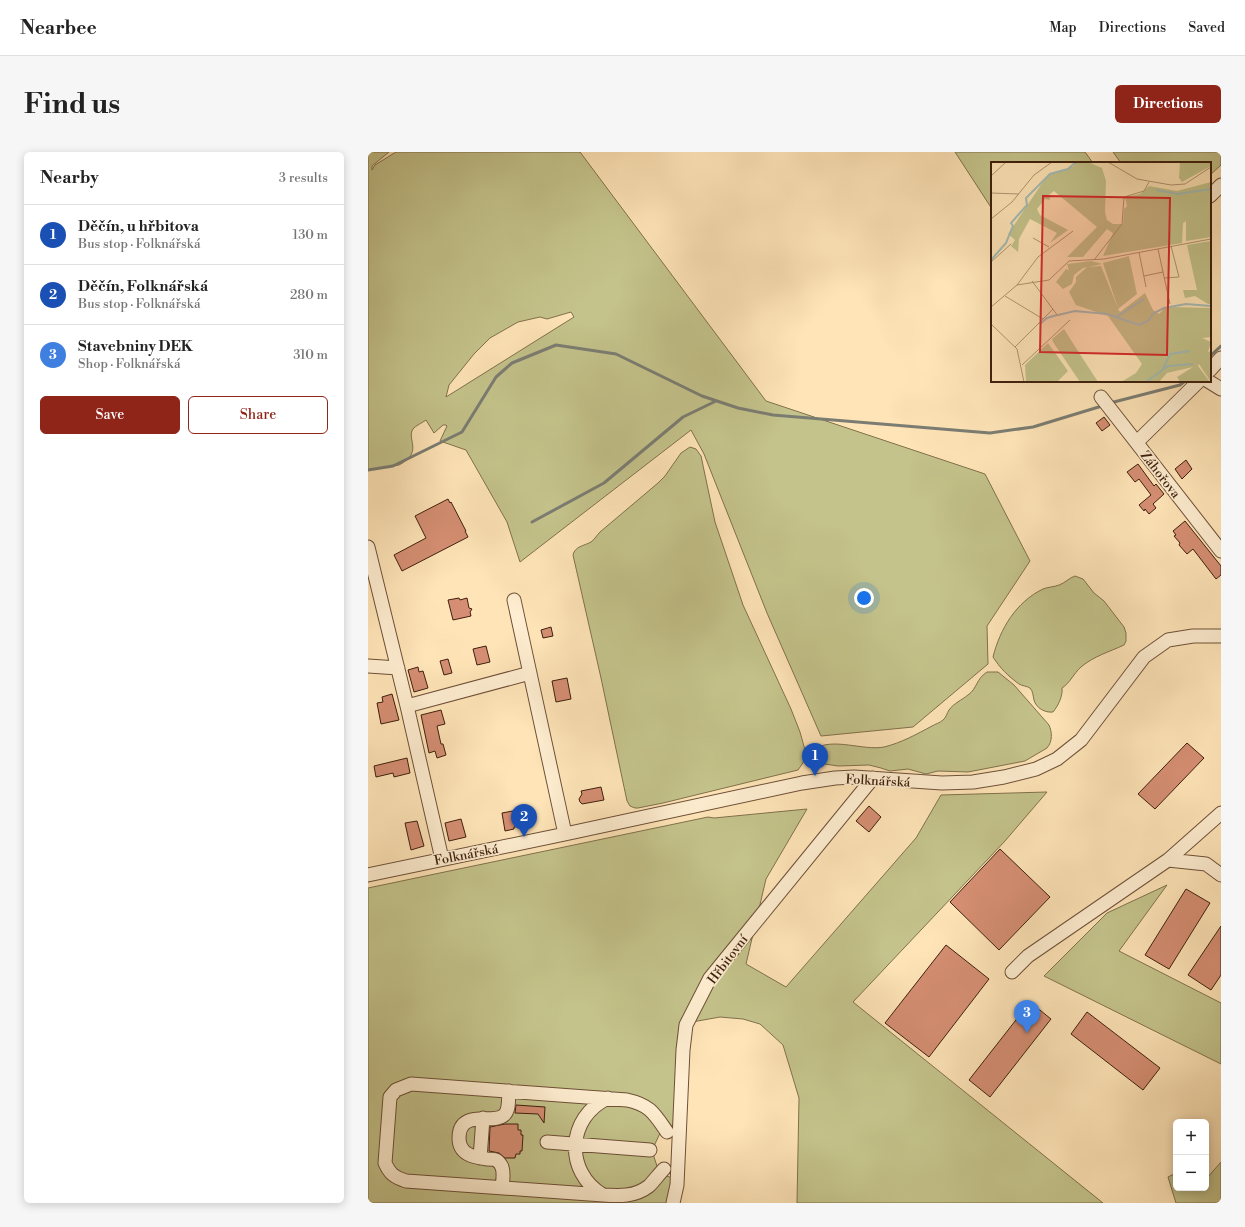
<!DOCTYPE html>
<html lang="en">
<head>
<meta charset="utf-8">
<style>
	:root { --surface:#fff; --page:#f6f6f6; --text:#222; --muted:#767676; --line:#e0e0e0; --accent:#8f2418 }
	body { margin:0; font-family:"Libre Bodoni",serif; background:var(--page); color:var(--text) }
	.controls { position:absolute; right:12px; bottom:12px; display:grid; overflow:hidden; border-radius:6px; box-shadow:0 2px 10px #0003 }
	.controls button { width:36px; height:36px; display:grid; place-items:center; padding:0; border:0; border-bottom:1px solid var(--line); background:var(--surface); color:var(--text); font:20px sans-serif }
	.you { position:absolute; left:496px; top:446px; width:14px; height:14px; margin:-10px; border:3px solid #fff; border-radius:50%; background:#1a73e8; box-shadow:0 0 0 6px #1a73e833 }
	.badge { display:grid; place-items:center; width:26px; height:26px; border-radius:50%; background:var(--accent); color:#fff; font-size:13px; font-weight:700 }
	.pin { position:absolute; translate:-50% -33px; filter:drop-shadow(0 1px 2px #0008) }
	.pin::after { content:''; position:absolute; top:21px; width:14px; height:12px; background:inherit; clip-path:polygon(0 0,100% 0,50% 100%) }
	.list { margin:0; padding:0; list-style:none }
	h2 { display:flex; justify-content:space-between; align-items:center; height:52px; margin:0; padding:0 16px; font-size:17px }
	h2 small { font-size:13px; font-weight:400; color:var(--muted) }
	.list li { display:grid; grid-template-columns:26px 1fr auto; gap:12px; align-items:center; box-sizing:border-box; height:60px; padding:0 16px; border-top:1px solid var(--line) }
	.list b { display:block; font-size:15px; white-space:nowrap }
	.list p { margin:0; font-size:13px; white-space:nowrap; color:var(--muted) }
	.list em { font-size:13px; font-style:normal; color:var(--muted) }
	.actions { display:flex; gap:8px; padding:12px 16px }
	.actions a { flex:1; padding:9px 0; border:1px solid var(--accent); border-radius:6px; text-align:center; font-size:14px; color:var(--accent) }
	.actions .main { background:var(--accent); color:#fff }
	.map { position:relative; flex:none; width:853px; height:1051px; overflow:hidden; border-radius:6px }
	header { display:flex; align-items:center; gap:24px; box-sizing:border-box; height:56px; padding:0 20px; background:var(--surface); border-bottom:1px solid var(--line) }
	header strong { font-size:19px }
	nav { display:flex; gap:22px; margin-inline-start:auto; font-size:14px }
	.intro { display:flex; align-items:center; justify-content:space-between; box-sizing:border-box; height:96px; padding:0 24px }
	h1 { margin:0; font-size:28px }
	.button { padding:10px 18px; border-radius:6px; background:var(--accent); color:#fff; font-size:14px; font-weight:700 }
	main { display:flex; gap:24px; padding:0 24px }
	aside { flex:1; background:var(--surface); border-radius:6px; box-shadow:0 2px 10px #0003 }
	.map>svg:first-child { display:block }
	.green { fill:#c4c38b; stroke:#81714c; fill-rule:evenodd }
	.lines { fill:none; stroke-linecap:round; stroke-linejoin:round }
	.stream { stroke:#7b7d73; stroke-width:3 }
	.building { fill:#d58e73; stroke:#3e1f0d }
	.minor-casing { stroke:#6e5038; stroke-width:15 }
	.minor { stroke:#feedd0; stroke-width:13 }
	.labels { text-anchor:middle; stroke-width:3.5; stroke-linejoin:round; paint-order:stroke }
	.street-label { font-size:13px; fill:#3e1f0d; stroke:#feedd0 }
	.inset-river { fill:none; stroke:#a3bcb7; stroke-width:2 }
	.inset-road { fill:none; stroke:#b19573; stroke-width:1 }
	.view { fill:#d62828; fill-opacity:0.15; stroke:#d62828; stroke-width:2 }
	.inset-edge { fill:none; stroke:#3e1f0d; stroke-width:2 }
</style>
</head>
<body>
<header>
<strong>Nearbee</strong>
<nav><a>Map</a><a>Directions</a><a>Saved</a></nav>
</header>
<div class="intro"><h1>Find us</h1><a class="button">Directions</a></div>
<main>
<aside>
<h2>Nearby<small>3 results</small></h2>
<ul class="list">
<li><span class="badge" style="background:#1a4fb4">1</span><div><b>Děčín, u hřbitova</b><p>Bus stop · Folknářská</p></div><em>130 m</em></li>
<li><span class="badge" style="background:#1a4fb4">2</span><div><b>Děčín, Folknářská</b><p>Bus stop · Folknářská</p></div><em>280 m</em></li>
<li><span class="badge" style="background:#3f7fe0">3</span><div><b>Stavebniny DEK</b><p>Shop · Folknářská</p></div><em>310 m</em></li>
</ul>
<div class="actions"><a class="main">Save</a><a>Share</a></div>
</aside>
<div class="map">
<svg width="853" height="1051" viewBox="0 0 853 1051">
	<rect width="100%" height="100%" fill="#fee4b7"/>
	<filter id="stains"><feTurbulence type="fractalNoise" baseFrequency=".005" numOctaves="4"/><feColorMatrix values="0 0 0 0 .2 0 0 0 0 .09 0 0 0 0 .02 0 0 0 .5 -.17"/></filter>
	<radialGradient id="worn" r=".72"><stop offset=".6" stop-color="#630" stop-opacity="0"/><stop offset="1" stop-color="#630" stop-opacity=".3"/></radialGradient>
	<!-- green -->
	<path class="green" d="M 0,0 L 21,0 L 4,14 L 4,18 L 7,13 L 28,0 L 212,0 L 398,249 L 617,322 L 662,409 L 619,474 L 620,512 L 545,575 L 453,584 L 399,461 L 336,302 L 323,278 L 152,410 L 139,370 L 98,298 L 72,289 L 79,274 L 78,273 L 75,273 L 66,281 L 58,268 C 54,271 47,274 45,277 C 38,287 56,300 31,313 L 0,318 ZM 203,160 L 206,165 L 78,245 L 81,233 L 106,202 L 122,186 L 150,170 L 172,165 L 179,167 Z
		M 587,0 L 717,0 L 725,11 L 624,11 L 624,57 Z
		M 745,0 L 853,0 L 853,13 L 842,23 L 842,11 L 753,11 Z
		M 322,295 L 328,297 L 333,304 L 347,370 L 375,453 L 423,557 L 432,580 L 439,605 L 430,618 L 295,651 L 270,656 L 267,656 L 262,654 L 259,649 L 233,526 L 205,403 C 207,394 216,394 223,390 C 227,387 229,383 232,380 L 290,331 L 297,324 L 313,301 Z
		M 707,424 L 715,427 L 726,441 L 736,449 L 756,475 L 758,481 L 758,489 L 756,493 C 741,500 726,504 713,515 C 706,521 702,531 694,536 C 695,544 690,554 685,560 C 677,561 668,556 666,548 C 665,544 665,539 662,536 C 659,534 654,534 651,532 C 640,524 632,516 625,505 C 632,477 648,450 675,437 C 680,435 686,435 691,433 C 697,431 701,426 707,424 Z
		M 619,520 L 630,520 L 646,533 L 681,573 C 684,580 685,589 679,596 L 657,609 L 600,620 L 570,619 L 558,622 L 540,617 L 522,619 L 513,616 L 501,613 L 470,614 L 450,611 L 447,597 C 464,585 496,599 516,595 C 533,591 549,582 564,574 C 567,572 572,571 575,568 C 578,566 579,561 581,558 C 586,551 594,548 600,543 C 609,537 608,527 619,520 Z
		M 679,640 L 637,689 L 485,850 L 735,1051 L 429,1051 L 431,946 L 415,893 L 392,872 L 375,867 L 352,865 L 313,872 L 306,973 L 298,975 L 294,977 L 286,994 L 285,1002 L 291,1020 L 295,1023 L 305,1026 L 299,1051 L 0,1051 L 0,736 L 340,665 L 346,666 L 439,657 L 398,727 L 378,812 L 418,835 L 548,686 L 573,643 Z
		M 799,733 L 751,799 L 853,851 L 853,912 L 676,824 L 739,761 Z
		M 853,1010 L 853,1051 L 808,1051 L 800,1025 L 808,1021 L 808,1036 L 838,1036 L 838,1027 Z"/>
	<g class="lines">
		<!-- stream -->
		<path class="stream" d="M 842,204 L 853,194
			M 742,251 L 812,233 L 817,229
			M 0,318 L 25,314 L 94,280 L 128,225 L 144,211 L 188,193 L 248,202 L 334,244 L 370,256 L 405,263 L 622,281 L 665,275 L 734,254
			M 164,370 L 236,331 L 315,265 L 348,249"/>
	</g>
	<!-- building -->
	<path class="building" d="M 736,265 L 742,273 L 734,279 L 728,271 Z
		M 818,308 L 824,317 L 814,327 L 807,317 Z
		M 770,312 L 786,334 L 788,332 L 796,342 L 785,352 L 788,356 L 781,362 L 777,357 L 776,359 L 771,353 L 783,343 L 771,327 L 767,330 L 759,320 Z
		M 80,347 L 82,351 L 83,350 L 98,379 L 97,379 L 100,385 L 34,419 L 26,403 L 58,386 L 47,364 Z
		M 817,369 L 853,414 L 853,423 L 848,427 L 825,397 L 819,402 L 811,393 L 812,391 L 806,384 L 808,383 L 805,379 Z
		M 91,446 L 92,448 L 99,446 L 101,456 L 104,457 L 102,460 L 103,464 L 85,468 L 80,448 Z
		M 183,475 L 185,484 L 175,486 L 173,478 Z
		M 118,494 L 122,510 L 109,513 L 105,497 Z
		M 80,507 L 84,521 L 76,523 L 72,509 Z
		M 50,515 L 51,520 L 55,519 L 60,536 L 46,540 L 40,518 Z
		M 199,526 L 203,547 L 188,550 L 184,529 Z
		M 24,542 L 31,568 L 13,572 L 9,551 L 15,550 L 14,545 Z
		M 73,558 L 77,572 L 69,574 L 73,592 L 75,592 L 78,603 L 69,606 L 67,599 L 61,601 L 53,563 Z
		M 819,591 L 836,606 L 787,657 L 770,642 Z
		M 39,606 L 42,621 L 26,625 L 25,621 L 8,625 L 6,614 Z
		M 233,635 L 236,648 L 214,652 L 212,650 L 211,647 L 214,642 L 213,639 Z
		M 501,654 L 513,665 L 501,680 L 488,669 Z
		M 150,658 L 154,674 L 146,675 L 146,677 L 137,679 L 134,661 Z
		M 93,667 L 98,685 L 81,689 L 77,671 Z
		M 49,669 L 56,694 L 43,698 L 37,671 Z
		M 632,697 L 682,745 L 631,798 L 582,750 Z
		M 818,737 L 842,751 L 801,817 L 777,803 Z
		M 853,774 L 853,823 L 843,838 L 820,823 Z
		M 578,793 L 621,827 L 561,905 L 517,871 Z
		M 662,850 L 683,867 L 622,945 L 601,928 Z
		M 719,860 L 792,916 L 775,938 L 703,882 Z
		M 148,953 L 177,955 L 176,971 L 170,962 L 147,961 Z
		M 137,972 L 150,972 L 150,978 L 153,978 L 153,983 L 155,983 L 154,999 L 152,999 L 152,1002 L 148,1002 L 147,1006 L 137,1006 L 131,1001 L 121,999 L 122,975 Z"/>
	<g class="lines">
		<defs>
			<path id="minor" d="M 842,44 L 853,33
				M 842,218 L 853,206
				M 840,229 L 853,237
				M 733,245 L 853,399
				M 769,290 L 831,229
				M 0,395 L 39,554 L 74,707
				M 146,448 L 197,682
				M 0,514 L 30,516
				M 39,554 L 162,521
				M 800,708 L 838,712 L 853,723
				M 0,723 L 197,682 L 434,631 L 467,626 L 486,625 L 574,631 L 605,630 L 636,625 L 668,617 L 689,607 L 713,588 L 776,505 L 800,488 L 825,484 L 853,484
				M 644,820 L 660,804 L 800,708 L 853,661
				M 179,990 L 282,998
				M 112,1006 L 115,966
				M 296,1017 C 291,1022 286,1029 281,1034 C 267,1045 251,1044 235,1043 L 38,1029 C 26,1025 22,1022 17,1011 L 22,945 L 28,938 L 43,932 L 259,948 C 282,953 286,961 299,980
				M 134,1036 C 135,1029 136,1021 134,1015 C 133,1013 130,1009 128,1008 C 126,1007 121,1007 119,1007 C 106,1005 91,1003 91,986 C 91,956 126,973 136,963 C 142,958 140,946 141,939
				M 235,1043 C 196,1020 199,965 240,946
				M 305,1051 L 309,1033 L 315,898 L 318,873 L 342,826 L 505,626"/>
		</defs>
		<!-- minor casing -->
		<use href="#minor" class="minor-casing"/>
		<!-- minor -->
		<use href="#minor" class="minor"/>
	</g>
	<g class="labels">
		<!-- street labels -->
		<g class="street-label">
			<text transform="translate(793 322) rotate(52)" y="5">Záhořova</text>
			<text transform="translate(510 628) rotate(3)" y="5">Folknářská</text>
			<text transform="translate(98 702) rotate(-11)" y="5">Folknářská</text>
			<text transform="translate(359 807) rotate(-53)" y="5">Hřbitovní</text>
		</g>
	</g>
	<!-- overview -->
	<g transform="translate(623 10)">
		<rect width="220" height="220" fill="#fee4b7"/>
		<path d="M 84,0 L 97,0 L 111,6 L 115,19 L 114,50 L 116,58 L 122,62 L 132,62 L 133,47 L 136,44 L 134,35 L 149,32 L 158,24 L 186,29 L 220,20 L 220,75 L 195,79 L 195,59 L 192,61 L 191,81 L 112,94 L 122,71 L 116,67 L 92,95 L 76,95 L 106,65 L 63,29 L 58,33 L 59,38 L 54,37 L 46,47 L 49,53 L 77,68 L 59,81 L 66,71 L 39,57 L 28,77 L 27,90 L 20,84 L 24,78 L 17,72 L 56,14 L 83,4 ZM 189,0 L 220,0 L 220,4 L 191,20 L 188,16 ZM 220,79 L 220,142 L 217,142 L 204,134 L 194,136 L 192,128 L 206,128 L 196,83 ZM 138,94 L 146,132 L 127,147 L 129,150 L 154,131 L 162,148 L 168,152 L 175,145 L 220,146 L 220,175 L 211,176 L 220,180 L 217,190 L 220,189 L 220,220 L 208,202 L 207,204 L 219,220 L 189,220 L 186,215 L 202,205 L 176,211 L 168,220 L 130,220 L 145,211 L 151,202 L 117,154 L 85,143 L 78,130 L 85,120 L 85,115 L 96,105 L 110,104 L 127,146 L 112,101 ZM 100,99 L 111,102 L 92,106 L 83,113 L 81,122 L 72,127 L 65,120 L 75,107 L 78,108 L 76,102 ZM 73,167 L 85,186 L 107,220 L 89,220 L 62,180 L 61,177 ZM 57,181 L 77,209 L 66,220 L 35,220 L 34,203 Z" fill="#c4c38b"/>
		<path class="inset-river" d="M 165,28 L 187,32 L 220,27M 0,98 L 15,81 L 22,64 L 20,61 L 36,43 L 35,36 L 59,12 L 77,7 L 85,0M 67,153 L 84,149 L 116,152 L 148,163 L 157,159 L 163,151 L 173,146 L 195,142 L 220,144M 125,155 L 153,137M 49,162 L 56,156 L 66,153M 172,207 L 179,192 L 199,189M 155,220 L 177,204 L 202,202"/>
		<path class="inset-road" d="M 117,0 L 146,17 L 180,23 L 194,22 L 220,5M 0,14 L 15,0M 0,31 L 28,32M 0,57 L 21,40 L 43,13 L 61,0M 42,76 L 58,85M 167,87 L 179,142M 148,90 L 155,125M 103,98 L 131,62 L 133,35 L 153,29 L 158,20M 0,100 L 20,82M 153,114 L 172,110M 173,116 L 188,115 L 180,84M 41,119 L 67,154M 26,123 L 47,95 L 82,69M 14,134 L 52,157M 0,145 L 26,123 L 58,118 L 78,99 L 113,97 L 220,77M 0,162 L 26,187 L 33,220M 24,185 L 62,147M 31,203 L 79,158"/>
		<path class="view" d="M 52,34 L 179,36 L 176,193 L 49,190 Z"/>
		<rect width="220" height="220" class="inset-edge"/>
	</g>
	<rect width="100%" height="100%" filter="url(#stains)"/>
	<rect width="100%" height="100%" fill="url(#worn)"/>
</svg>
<div class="controls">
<button>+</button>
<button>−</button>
</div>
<div class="you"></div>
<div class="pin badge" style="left:447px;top:624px;background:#1a4fb4">1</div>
<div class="pin badge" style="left:156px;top:685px;background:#1a4fb4">2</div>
<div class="pin badge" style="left:659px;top:881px;background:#3f7fe0">3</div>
</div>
</main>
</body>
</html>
